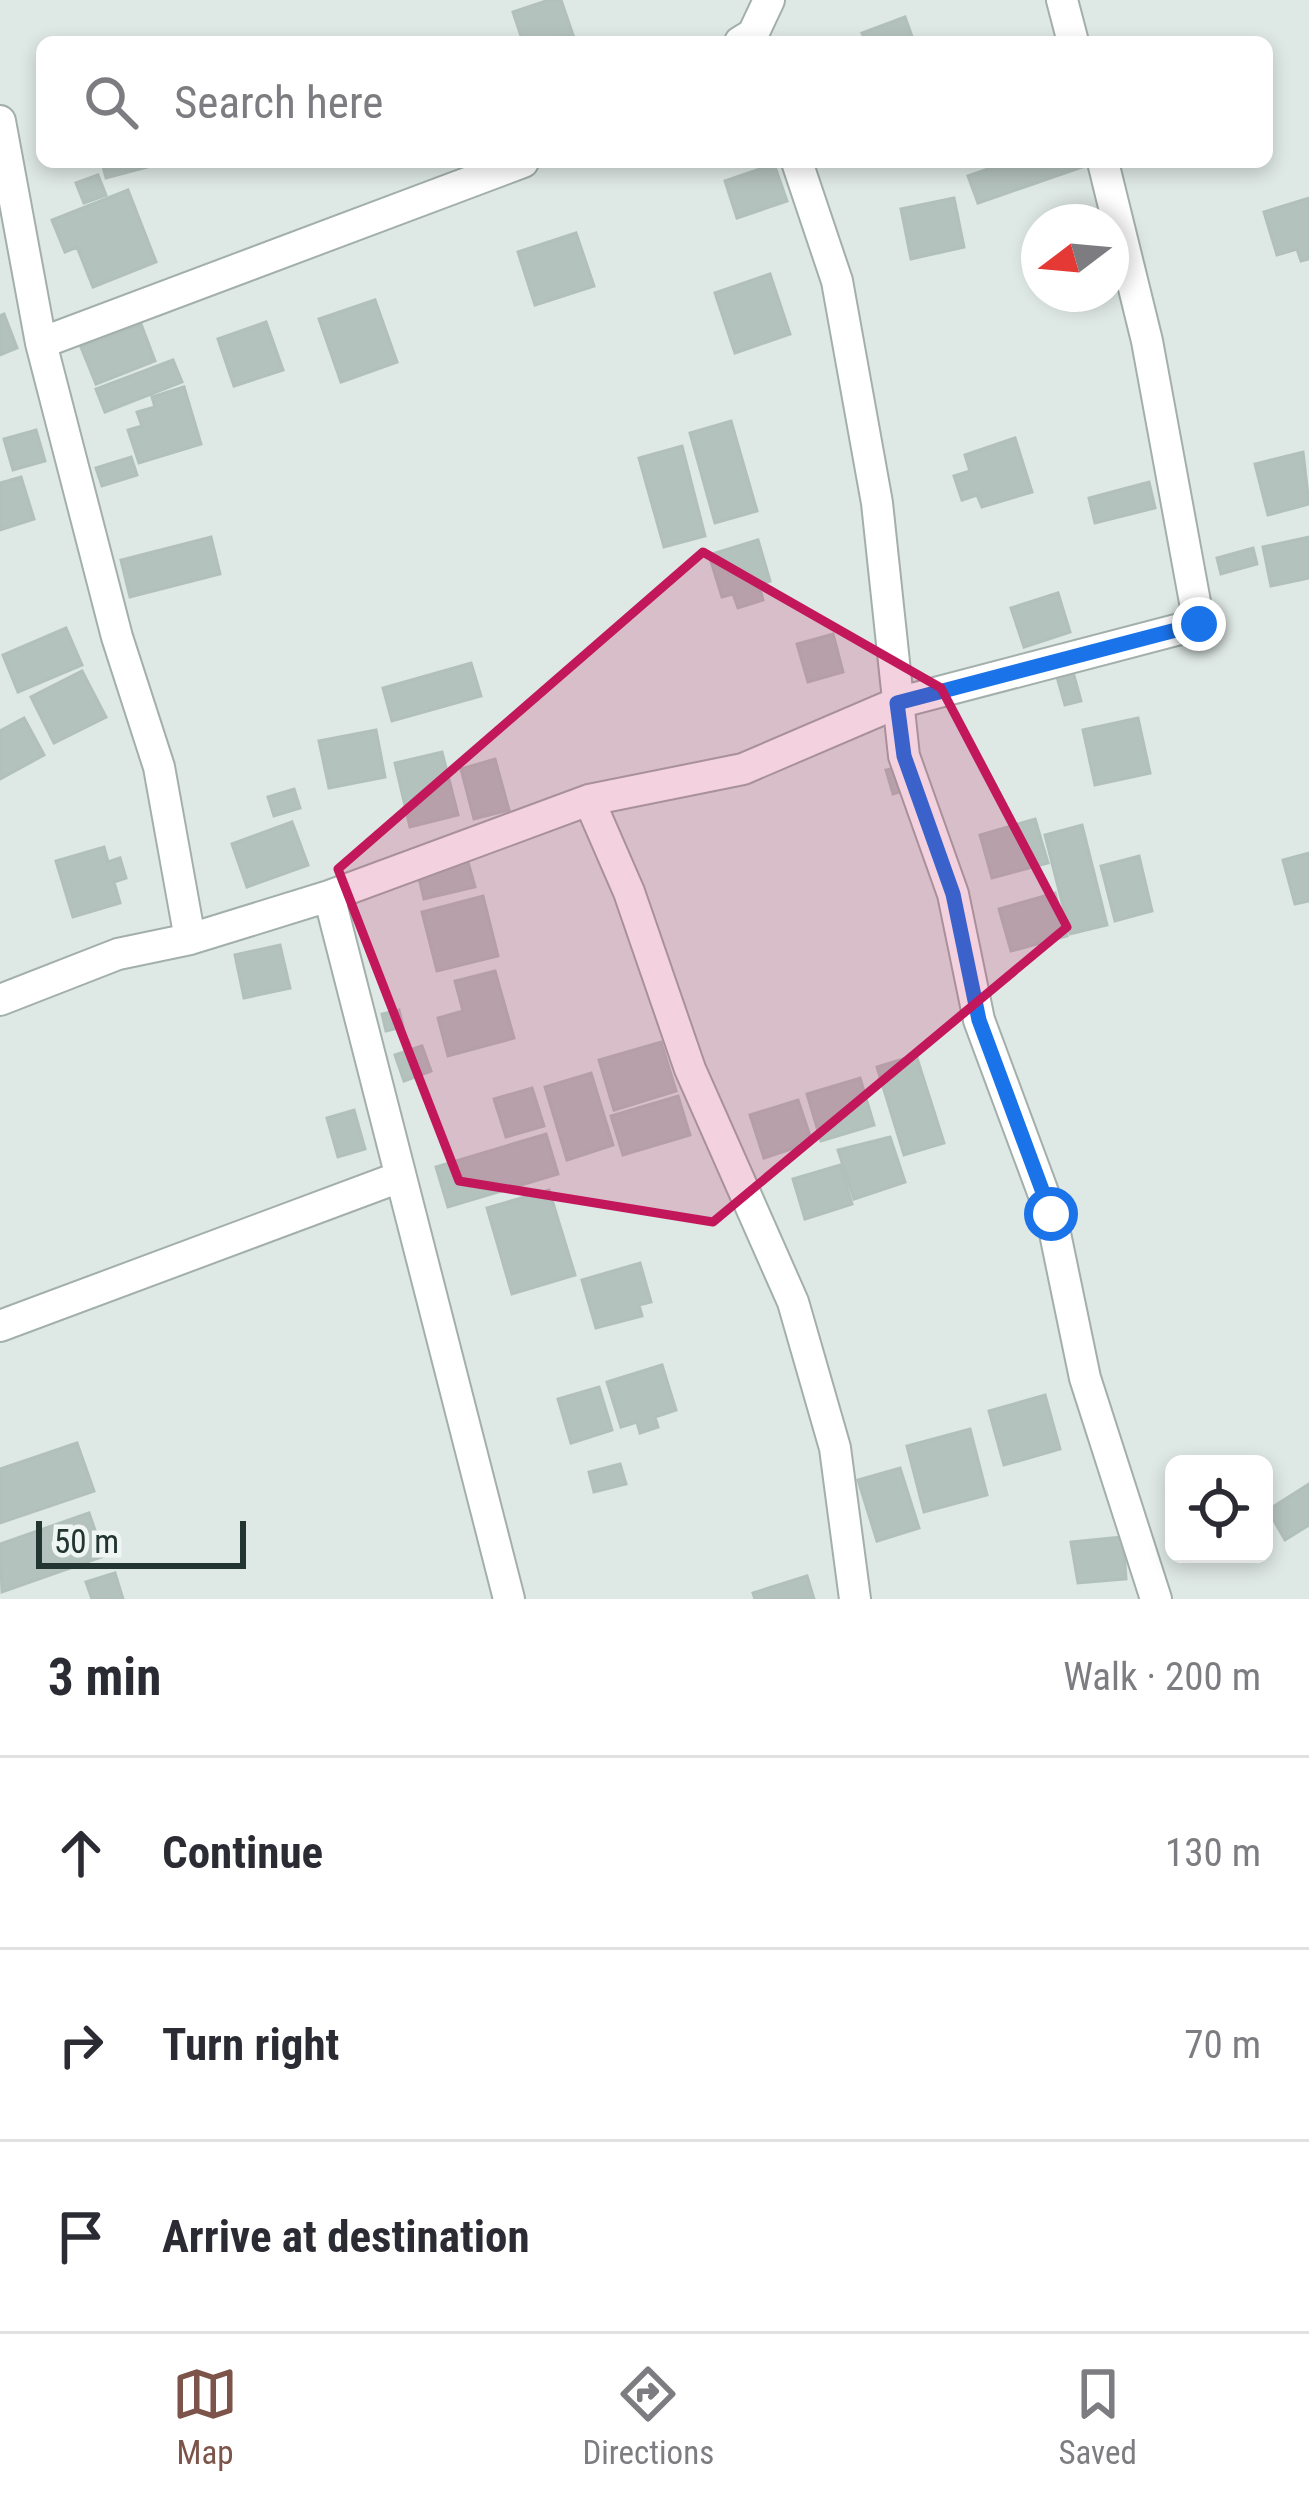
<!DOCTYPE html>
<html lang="en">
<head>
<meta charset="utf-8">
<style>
	:root { --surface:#fff; --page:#f2f2f3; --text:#2b2b33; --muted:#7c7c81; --line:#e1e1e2; --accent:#7c5449 }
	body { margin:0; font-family:"Roboto Condensed",sans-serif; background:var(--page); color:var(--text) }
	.controls { position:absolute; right:36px; bottom:36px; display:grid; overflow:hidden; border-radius:18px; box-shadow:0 6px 18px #0003 }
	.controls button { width:108px; height:108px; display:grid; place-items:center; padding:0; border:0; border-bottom:3px solid var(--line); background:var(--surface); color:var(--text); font:60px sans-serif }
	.compass { position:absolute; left:1021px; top:204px; width:108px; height:108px; border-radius:50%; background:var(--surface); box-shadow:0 6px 18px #0003; rotate:254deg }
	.scale { position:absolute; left:36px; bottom:30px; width:210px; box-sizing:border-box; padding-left:12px; border:6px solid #223531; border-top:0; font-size:33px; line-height:42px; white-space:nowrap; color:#223531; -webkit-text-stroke:9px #eef5f2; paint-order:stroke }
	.stop { position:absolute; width:36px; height:36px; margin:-27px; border:9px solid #1a73e8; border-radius:50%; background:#fff }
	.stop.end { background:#1a73e8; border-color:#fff; box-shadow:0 3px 12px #0008 }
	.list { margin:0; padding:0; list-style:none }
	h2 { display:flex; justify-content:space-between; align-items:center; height:156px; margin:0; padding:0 48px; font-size:51px }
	h2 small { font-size:39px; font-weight:400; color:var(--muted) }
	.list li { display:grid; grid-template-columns:78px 1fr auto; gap:36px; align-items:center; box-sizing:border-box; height:192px; padding:0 48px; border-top:3px solid var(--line) }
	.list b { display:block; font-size:45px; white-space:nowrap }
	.list em { font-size:39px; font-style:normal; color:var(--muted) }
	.icon { flex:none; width:66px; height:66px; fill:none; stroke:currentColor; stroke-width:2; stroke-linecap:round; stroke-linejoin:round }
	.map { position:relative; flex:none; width:1309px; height:1599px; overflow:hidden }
	.search { position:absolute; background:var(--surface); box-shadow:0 6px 18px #0003; left:36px; right:36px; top:36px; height:132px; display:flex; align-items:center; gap:30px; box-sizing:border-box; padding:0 42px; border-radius:18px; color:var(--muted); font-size:45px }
	.sheet { height:732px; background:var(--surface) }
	nav { display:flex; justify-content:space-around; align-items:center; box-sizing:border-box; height:168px; border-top:3px solid var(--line); background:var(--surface); font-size:33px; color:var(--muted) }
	nav a { display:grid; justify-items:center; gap:6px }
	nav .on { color:var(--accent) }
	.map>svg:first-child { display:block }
	.building { fill:#b4c2bd; stroke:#b2c0bb; stroke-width:3 }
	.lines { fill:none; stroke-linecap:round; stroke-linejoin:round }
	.minor-casing { stroke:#a2afab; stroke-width:34 }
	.minor { stroke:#fff; stroke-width:30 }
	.route { stroke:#1a73e8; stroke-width:15 }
	.marked { fill:#c2185b; fill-opacity:0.2; stroke:#c2185b; stroke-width:9; stroke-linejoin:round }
</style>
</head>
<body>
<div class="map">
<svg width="1309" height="1599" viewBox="0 0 1309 1599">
	<rect width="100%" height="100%" fill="#dee8e4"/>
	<!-- building -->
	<path class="building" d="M 549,0 L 561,0 L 573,35 L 523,42 L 513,12 Z
		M 905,17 L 914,42 L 866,42 L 862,33 Z
		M 102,162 L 154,162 L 155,165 L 106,178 Z
		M 1008,162 L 1084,162 L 1085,166 L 978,203 L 968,176 Z
		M 774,164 L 787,201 L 737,218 L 725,181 Z
		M 98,175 L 106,195 L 84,203 L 76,183 Z
		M 128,190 L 156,262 L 93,287 L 77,247 L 65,252 L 52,220 Z
		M 954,198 L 964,247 L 911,259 L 901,209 Z
		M 1309,198 L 1309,259 L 1301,261 L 1297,249 L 1277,255 L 1264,212 Z
		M 576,233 L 594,286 L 535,305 L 518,252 Z
		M 770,274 L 790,334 L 735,353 L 715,293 Z
		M 375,300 L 397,362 L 341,382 L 319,319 Z
		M 4,314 L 17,348 L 0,355 L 0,316 Z
		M 266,322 L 283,370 L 234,386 L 218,339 Z
		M 141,324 L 155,361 L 96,384 L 81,347 Z
		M 173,360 L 182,382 L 105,412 L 96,389 Z
		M 184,387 L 201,444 L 139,463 L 128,430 L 142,426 L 137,412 L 155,407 L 152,397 Z
		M 731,421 L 757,511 L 715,523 L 690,433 Z
		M 36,430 L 45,461 L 13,470 L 4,439 Z
		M 1015,438 L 1032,492 L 982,507 L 977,495 L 962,500 L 954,476 L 970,471 L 965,455 Z
		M 682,446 L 705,536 L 664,547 L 639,458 Z
		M 1303,452 L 1309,504 L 1268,515 L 1255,464 Z
		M 131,457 L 137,475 L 102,486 L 96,468 Z
		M 21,477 L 34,519 L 0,530 L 0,483 Z
		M 1149,482 L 1155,508 L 1095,523 L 1089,498 Z
		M 211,537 L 220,574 L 130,597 L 121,560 Z
		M 1309,537 L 1309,578 L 1271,586 L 1263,547 Z
		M 758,540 L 770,581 L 759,585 L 763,600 L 738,608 L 733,594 L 722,597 L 709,555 Z
		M 1253,548 L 1257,564 L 1221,574 L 1217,558 Z
		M 1058,593 L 1070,632 L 1024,647 L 1011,608 Z
		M 66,628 L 82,665 L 18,692 L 3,655 Z
		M 833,634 L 843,672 L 808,682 L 797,644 Z
		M 471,663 L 481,696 L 392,721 L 383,688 Z
		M 82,671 L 106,717 L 54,743 L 31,697 Z
		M 1073,672 L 1081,701 L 1065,705 L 1057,677 Z
		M 24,718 L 44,755 L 0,779 L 0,731 Z
		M 1138,718 L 1150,773 L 1095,785 L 1083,730 Z
		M 376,730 L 385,777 L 329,788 L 319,741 Z
		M 442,752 L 458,815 L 410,827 L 395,763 Z
		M 495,759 L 509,810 L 474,819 L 461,769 Z
		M 903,766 L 910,789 L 893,794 L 886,770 Z
		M 294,789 L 300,808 L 274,816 L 268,797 Z
		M 1035,819 L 1048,863 L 992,878 L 980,835 Z
		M 292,822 L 308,865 L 247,887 L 232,844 Z
		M 1082,825 L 1107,925 L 1070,934 L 1045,835 Z
		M 104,847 L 108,862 L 120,858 L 126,878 L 114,882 L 120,903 L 73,917 L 56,861 Z
		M 1309,853 L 1309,901 L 1295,904 L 1283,860 Z
		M 1139,856 L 1152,911 L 1115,921 L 1101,866 Z
		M 468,862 L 475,887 L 424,899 L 418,874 Z
		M 1055,893 L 1067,936 L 1011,951 L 999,909 Z
		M 483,896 L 498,956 L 437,971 L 422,912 Z
		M 280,945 L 290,988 L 244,998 L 235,955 Z
		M 495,971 L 514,1038 L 448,1056 L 438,1018 L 463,1011 L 455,981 Z
		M 399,1010 L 403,1027 L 386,1031 L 382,1014 Z
		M 661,1042 L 676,1091 L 614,1110 L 599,1060 Z
		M 422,1046 L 431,1071 L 404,1081 L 395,1055 Z
		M 916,1055 L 944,1143 L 904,1155 L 877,1067 Z
		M 591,1073 L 613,1145 L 567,1160 L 545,1087 Z
		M 860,1078 L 874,1125 L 821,1141 L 807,1094 Z
		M 532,1088 L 544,1126 L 506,1137 L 494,1099 Z
		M 678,1096 L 690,1135 L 623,1155 L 611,1116 Z
		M 798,1100 L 812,1142 L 764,1158 L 750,1115 Z
		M 354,1110 L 365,1149 L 338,1157 L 327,1118 Z
		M 546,1134 L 558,1174 L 448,1207 L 436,1167 Z
		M 890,1137 L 905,1182 L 854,1199 L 838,1150 Z
		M 840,1165 L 852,1204 L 805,1219 L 793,1179 Z
		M 549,1190 L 575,1275 L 512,1294 L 487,1208 Z
		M 640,1263 L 651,1302 L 639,1305 L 642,1316 L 596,1328 L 582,1280 Z
		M 662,1365 L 676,1410 L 655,1417 L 658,1427 L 640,1433 L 637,1422 L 621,1427 L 607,1382 Z
		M 599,1387 L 612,1430 L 571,1443 L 558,1399 Z
		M 1045,1395 L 1060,1449 L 1004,1465 L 989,1411 Z
		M 970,1429 L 987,1495 L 924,1512 L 907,1446 Z
		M 77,1443 L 94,1491 L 0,1523 L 0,1469 Z
		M 620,1464 L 626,1484 L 594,1492 L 589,1472 Z
		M 900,1468 L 919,1528 L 877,1541 L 858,1480 Z
		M 1309,1484 L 1309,1525 L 1285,1540 L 1268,1510 Z
		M 89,1513 L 104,1556 L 2,1592 L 0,1544 Z
		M 1123,1537 L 1126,1579 L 1078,1583 L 1071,1542 Z
		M 115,1573 L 123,1599 L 92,1599 L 86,1582 Z
		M 807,1576 L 814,1599 L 755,1599 L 753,1593 Z"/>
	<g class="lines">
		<defs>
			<path id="minor" d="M 1062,0 L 1073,42
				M 740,42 L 753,34 L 769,0
				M 0,121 L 41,343 L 117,637 L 159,767 L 190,939
				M 797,162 L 837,281 L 877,503 L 904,756 L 953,894 L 979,1020 L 1051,1214 L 1085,1378 L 1156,1599
				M 41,343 L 523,162
				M 589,800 L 629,892 L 690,1069 L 793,1302 L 835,1448 L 855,1599
				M 329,896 L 509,1599
				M 0,1000 L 118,954 L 190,939 L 329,896 L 589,800 L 743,769 L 897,703 L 1199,624 L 1147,341 L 1103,162
				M 0,1326 L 397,1178"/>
		</defs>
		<!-- minor casing -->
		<use href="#minor" class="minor-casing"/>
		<!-- minor -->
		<use href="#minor" class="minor"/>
	</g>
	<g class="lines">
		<!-- route -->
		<path class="route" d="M 1051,1214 L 979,1020 L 953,894 L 904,756 L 897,703 L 1199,624"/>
	</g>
	<!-- marked area -->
	<path class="marked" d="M 703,552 L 941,688 L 1067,927 L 713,1222 L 459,1181 L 338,869 Z"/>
</svg>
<div class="controls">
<button><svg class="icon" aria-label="locate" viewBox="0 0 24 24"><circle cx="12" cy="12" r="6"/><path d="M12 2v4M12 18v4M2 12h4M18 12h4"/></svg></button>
</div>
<svg class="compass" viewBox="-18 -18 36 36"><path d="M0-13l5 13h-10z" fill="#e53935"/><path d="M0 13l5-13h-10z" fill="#7c7c81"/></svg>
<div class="scale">50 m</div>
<div class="stop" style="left:1051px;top:1214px"></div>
<div class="stop end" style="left:1199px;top:624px"></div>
<div class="search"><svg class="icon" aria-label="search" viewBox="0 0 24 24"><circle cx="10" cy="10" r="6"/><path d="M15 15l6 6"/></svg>Search here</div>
</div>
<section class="sheet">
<h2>3 min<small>Walk · 200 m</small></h2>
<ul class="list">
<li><svg class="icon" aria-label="ahead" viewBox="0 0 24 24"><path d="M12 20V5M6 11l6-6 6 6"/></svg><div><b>Continue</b></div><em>130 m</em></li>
<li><svg class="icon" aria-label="right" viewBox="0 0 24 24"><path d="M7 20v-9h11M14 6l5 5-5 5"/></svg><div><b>Turn right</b></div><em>70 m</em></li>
<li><svg class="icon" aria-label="arrive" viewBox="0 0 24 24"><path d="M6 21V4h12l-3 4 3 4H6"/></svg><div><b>Arrive at destination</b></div></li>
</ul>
</section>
<nav>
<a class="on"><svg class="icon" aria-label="map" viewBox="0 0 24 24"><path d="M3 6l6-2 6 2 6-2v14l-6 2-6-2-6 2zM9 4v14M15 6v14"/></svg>Map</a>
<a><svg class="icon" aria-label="directions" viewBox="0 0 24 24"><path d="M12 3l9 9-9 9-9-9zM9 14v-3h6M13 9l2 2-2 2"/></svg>Directions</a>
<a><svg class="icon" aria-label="saved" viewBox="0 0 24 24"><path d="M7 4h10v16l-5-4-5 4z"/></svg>Saved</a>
</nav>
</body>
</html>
